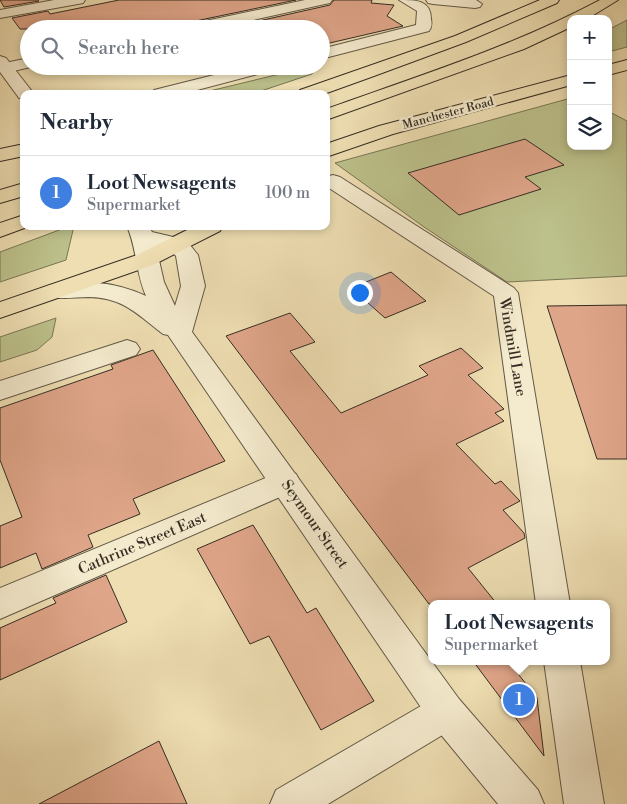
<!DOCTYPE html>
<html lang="en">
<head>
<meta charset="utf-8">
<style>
	:root { --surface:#fff; --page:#f6f6f7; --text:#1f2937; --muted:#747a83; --line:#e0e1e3; --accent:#111827 }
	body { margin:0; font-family:"Libre Bodoni",serif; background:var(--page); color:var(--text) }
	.controls { position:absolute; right:15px; top:15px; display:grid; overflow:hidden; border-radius:10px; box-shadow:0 2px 8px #0003 }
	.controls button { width:45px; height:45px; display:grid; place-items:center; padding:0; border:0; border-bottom:1px solid var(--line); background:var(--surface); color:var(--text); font:25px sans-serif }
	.you { position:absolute; left:359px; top:292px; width:18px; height:18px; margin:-12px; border:4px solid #fff; border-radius:50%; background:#1a73e8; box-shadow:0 0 0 8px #1a73e833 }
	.badge { display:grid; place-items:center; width:32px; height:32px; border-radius:50%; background:var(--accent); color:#fff; font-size:16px; font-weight:700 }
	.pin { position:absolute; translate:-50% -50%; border:2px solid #fff; box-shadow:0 1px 5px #0006 }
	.popup { position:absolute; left:428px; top:600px; width:182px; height:65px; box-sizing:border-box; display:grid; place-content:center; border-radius:10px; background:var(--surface); filter:drop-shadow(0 1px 4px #0005); font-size:16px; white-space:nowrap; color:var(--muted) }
	.popup b { font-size:19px; color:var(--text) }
	.popup::after { content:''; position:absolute; left:50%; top:100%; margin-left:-10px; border:10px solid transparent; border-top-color:var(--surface) }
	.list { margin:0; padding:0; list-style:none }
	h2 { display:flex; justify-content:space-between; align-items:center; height:65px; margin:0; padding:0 20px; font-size:21px }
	h2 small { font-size:16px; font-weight:400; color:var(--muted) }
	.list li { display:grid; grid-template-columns:32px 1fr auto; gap:15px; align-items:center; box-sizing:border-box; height:75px; padding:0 20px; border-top:1px solid var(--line) }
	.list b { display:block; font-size:19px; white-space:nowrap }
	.list p { margin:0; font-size:16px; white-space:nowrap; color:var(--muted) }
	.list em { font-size:16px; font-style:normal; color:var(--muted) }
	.icon { flex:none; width:28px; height:28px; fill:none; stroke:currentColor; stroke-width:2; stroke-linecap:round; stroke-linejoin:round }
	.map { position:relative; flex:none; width:627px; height:804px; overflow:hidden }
	.search { position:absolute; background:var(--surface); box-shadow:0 2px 8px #0003; left:20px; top:20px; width:310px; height:55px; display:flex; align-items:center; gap:12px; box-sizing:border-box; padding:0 18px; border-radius:28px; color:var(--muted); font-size:19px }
	.panel { position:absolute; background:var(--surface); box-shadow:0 2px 8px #0003; left:20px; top:90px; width:310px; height:140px; border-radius:10px }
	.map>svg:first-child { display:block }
	.green { fill:#bcc08a; stroke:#787656 }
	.building { fill:#dfa589; stroke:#352d23 }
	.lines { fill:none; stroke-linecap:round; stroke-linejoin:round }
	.minor-casing { stroke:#635947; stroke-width:2 }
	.tertiary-casing { stroke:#635947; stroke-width:2 }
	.primary-casing { stroke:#352d23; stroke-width:2 }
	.motorway-casing { stroke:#352d23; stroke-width:2 }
	.minor { fill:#f4eacd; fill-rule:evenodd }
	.tertiary { fill:#f4eacd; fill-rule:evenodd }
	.primary { fill:#eedeb2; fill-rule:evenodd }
	.motorway { fill:#eedeb2; fill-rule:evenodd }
	.labels { text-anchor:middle; stroke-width:4.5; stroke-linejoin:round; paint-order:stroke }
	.far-street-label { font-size:12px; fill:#352d23; stroke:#f4eacd }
	.street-label { font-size:15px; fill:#352d23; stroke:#f4eacd }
</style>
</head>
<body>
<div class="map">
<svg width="627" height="804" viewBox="0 0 627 804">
	<rect width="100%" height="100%" fill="#eedeb2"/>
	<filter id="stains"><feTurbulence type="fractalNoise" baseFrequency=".004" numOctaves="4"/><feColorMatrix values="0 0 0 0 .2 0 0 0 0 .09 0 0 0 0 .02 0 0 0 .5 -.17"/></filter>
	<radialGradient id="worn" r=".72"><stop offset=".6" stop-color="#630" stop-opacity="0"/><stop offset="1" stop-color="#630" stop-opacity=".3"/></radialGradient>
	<!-- green -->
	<path class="green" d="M 627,20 L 627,47 L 608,52 L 608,30 Z
		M 313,66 L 317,66 L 312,74 L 252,94 L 197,94 Z
		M 571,98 L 571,146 L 608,146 L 608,111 L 627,121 L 627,276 L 507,282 L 424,227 L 335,163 Z
		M 70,226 L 74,226 L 66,260 L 0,282 L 0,252 Z
		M 56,318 L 52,337 L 37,350 L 0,362 L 0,337 Z"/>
	<!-- building -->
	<path class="building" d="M 0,0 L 38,0 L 39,1 L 4,7 Z
		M 119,0 L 296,0 L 191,22 L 185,24 L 182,29 L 20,29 L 12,18 L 48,11 L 50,14 Z
		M 334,0 L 372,0 L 371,3 L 394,5 L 387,16 L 403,26 L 321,45 L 321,29 L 223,29 L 330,5 Z
		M 525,139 L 564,165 L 525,177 L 541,189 L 459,215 L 408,173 Z
		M 391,272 L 426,301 L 385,318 L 351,288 Z
		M 627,305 L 627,459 L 597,459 L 547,306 Z
		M 290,313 L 315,342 L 290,351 L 341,413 L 428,375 L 419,366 L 461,348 L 483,368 L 468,375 L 504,409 L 495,413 L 504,421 L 456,444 L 495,484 L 501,481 L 520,501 L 503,510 L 524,533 L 525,538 L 468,568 L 497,604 L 429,604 L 226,336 Z
		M 153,350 L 225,461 L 133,499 L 140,514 L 88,535 L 93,547 L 42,569 L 36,553 L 0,568 L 0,526 L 22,517 L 0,460 L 0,408 L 113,369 L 111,365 Z
		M 253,525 L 307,613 L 316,608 L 374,701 L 321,730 L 269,636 L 250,644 L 197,549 Z
		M 106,575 L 127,622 L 0,680 L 0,628 L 56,603 L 53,598 Z
		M 473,661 L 508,661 L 537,698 L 544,756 Z
		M 159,741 L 187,804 L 39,804 Z"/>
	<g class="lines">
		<defs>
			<path id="minor" d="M 54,0 L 85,0 L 83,3 L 78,4 L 0,18 L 0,10 Z
				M 305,0 L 332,0 L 330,3 L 325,4 L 213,29 L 184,29 L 186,26 L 191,24 Z
				M 399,0 C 416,0 431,0 431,19 C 432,24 432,27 429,31 L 321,59 L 321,49 L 416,25 L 417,11 Z
				M 426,0 L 476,0 L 482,4 L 480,7 L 475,8 L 433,4 L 428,3 Z
				M 29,58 L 29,66 L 35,66 L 5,73 L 0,72 L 0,64 Z
				M 250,66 L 279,66 L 277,69 L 182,94 L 151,94 L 154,90 Z
				M 333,175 L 340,177 L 514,288 L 518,293 L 570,604 L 536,604 L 494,296 L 326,186 L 326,177 Z
				M 127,340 L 136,343 L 140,349 L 136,355 L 0,400 L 0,381 Z
				M 285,470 L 296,474 L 300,482 L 296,490 L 0,619 L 0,588 Z
				M 544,661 L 580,661 L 604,804 L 564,804 Z
				M 446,694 L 459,699 L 465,712 L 459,725 L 328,804 L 270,804 L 276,790 L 433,699 Z"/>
			<path id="tertiary" d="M 0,56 L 6,58 L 34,94 L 24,94 L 24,99 L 19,98 L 0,72 Z
				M 127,226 L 149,226 L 152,232 L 186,240 L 198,255 L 205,286 L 192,332 L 459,699 L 538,790 L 544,804 L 498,804 L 433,725 L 168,335 L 163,334 C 137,314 124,298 89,297 C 75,297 60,300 47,296 L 43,291 L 47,286 C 78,278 117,282 146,296 C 136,274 137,249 127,226 ZM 156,247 L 170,250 L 176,256 L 181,286 L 175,306 L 164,282 Z"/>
			<path id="primary" d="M 627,60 L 627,70 L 608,75 L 608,65 Z
				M 571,75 L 571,85 L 393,134 L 326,157 L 326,144 L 379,126 Z
				M 24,144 L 24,156 L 0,161 L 0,149 Z
				M 195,226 L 223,226 L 220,231 L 153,265 L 0,318 L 0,302 L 137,255 Z"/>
			<path id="motorway" d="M 540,0 L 559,0 L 557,3 L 466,42 L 374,76 L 324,94 L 297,94 L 300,90 L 455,36 Z
				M 600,0 L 618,0 L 587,19 L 571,19 L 571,27 L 524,49 L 326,120 L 326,109 C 419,76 514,46 600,0 Z
				M 24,183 L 24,196 L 0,203 L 0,190 Z
				M 24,215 L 24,226 L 30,226 L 0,237 L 0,223 Z"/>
		</defs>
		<!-- minor casing -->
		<use href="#minor" class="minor-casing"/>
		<!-- tertiary casing -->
		<use href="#tertiary" class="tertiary-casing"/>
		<!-- primary casing -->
		<use href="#primary" class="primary-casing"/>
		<!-- motorway casing -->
		<use href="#motorway" class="motorway-casing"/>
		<!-- minor -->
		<use href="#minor" class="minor"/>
		<!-- tertiary -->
		<use href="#tertiary" class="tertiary"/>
		<!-- primary -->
		<use href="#primary" class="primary"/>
		<!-- motorway -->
		<use href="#motorway" class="motorway"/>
	</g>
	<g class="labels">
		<!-- far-street labels -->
		<g class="far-street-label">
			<text transform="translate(448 113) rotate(-15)" y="4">Manchester Road</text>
		</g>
		<!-- street labels -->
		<g class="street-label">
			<text transform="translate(513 347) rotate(80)" y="5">Windmill Lane</text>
			<text transform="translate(315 524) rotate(55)" y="5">Seymour Street</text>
			<text transform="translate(142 543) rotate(-23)" y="5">Cathrine Street East</text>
		</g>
	</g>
	<rect width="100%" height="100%" filter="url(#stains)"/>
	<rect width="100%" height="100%" fill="url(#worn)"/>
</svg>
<div class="controls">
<button>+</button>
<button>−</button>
<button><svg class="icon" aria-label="layers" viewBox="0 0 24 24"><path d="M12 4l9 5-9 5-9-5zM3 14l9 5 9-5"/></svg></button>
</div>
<div class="you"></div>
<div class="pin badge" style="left:519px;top:700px;background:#3f7fe0">1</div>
<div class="popup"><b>Loot Newsagents</b>Supermarket</div>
<div class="search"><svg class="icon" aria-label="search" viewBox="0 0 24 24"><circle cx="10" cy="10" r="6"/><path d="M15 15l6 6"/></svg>Search here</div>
<section class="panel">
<h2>Nearby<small></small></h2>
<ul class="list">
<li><span class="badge" style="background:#3f7fe0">1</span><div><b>Loot Newsagents</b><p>Supermarket</p></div><em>100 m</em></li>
</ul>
</section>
</div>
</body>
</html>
